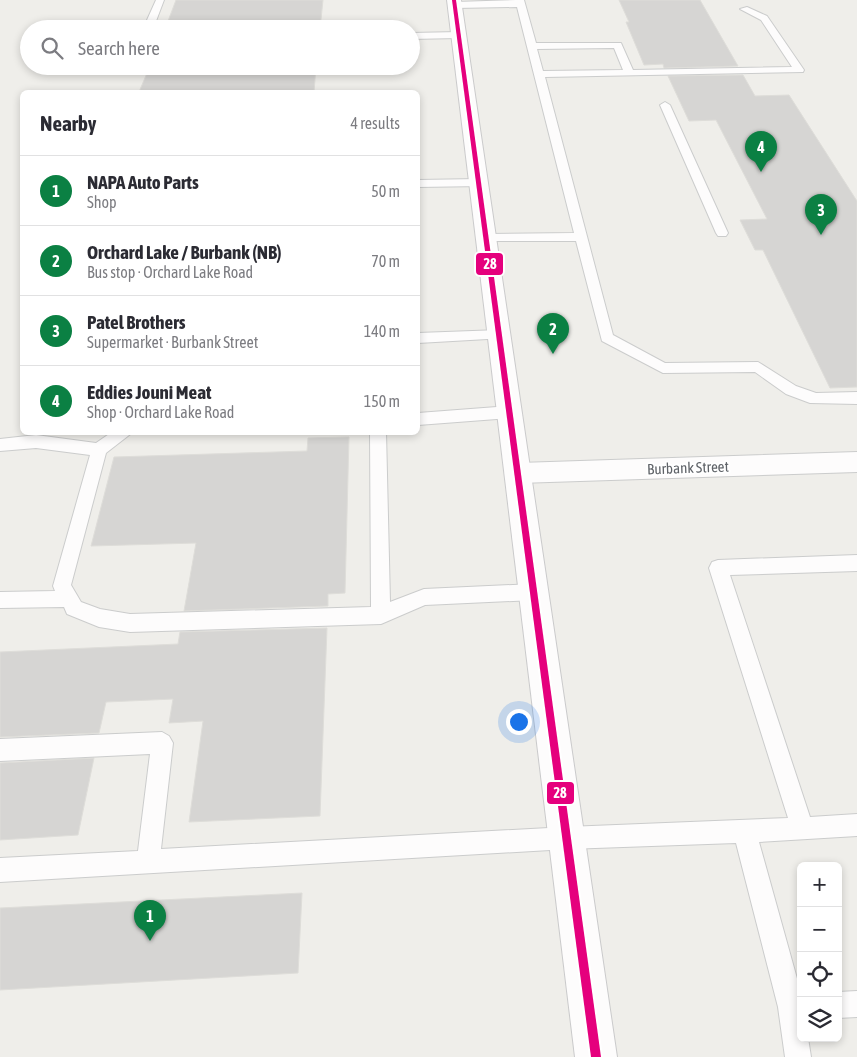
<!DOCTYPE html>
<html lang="en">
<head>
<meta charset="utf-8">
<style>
	:root { --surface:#fff; --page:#f7f7f7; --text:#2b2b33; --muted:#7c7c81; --line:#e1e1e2; --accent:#0b8043 }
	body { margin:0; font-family:"Asap Condensed",sans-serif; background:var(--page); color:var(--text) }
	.controls { position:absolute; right:15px; bottom:15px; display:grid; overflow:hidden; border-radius:8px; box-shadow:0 2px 8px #0003 }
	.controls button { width:45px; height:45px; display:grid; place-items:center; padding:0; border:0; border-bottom:1px solid var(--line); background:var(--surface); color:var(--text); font:25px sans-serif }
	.you { position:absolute; left:518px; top:721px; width:18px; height:18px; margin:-12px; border:4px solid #fff; border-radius:50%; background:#1a73e8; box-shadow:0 0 0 8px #1a73e833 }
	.badge { display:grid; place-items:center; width:32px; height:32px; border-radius:50%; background:var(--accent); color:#fff; font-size:16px; font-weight:700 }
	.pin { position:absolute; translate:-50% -41px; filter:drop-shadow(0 1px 2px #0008) }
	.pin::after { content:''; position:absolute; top:26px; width:18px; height:15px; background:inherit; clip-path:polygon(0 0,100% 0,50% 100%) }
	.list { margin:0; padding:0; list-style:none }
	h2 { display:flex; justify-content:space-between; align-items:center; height:65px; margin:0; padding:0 20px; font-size:21px }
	h2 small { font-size:16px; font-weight:400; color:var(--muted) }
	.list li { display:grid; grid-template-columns:32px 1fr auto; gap:15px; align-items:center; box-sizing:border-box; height:70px; padding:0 20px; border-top:1px solid var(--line) }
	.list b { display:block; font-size:19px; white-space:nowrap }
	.list p { margin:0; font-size:16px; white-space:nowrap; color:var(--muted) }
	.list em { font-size:16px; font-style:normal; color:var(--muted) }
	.icon { flex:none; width:28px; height:28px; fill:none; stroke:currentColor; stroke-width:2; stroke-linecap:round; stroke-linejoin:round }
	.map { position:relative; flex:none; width:857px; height:1057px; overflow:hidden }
	.search { position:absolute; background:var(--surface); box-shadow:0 2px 8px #0003; left:20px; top:20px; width:400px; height:55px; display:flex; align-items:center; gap:12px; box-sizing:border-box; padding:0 18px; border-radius:28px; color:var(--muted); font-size:19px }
	.panel { position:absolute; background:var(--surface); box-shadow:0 2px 8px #0003; left:20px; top:90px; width:400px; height:345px; border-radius:8px }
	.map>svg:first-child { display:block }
	.building { fill:#d6d5d3; stroke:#deddd9 }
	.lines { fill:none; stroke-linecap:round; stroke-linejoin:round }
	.lane-casing { stroke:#cbcccc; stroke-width:2 }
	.street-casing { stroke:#cbcccc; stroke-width:2 }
	.secondary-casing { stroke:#cacacb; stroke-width:2 }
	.lane { fill:#fdfcfc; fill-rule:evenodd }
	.street { fill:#fdfcfc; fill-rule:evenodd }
	.secondary { fill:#fdfcfc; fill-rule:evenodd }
	.bus-1-casing { stroke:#fff; stroke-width:4 }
	.bus-1 { fill:#e5007d; fill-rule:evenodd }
	.labels { text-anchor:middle; stroke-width:4; stroke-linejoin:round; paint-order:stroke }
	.street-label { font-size:15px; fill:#5f6368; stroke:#fff }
	.line-badge { stroke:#fff; stroke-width:2 }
	.badge-label { font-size:14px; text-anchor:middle; font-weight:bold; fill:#fff }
</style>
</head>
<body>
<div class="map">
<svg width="857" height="1057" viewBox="0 0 857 1057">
	<rect width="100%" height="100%" fill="#efeeea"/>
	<!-- building -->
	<path class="building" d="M 176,0 L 323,0 L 320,29 L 165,29 Z
		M 619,0 L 700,0 L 738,66 L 664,68 L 663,64 L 644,65 L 626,22 L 629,22 Z
		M 150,66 L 316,66 L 314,92 L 139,92 Z
		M 743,75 L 755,96 L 789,95 L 857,201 L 857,387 L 830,388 L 763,250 L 755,250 L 740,220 L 767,219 L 716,120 L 689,121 L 668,76 Z
		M 349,437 L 345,593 L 328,594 L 328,606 L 184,611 L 196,543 L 91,546 L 114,457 L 307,451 L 308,438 Z
		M 327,628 L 320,816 L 189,822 L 203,721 L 169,723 L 173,699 L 106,702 L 99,733 L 0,737 L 0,652 L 178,644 L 180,632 Z
		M 94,758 L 78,835 L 0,840 L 0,763 Z
		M 302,893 L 298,973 L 0,990 L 0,908 Z"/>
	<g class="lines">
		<defs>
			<path id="lane" d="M 156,0 L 164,0 L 153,29 L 143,29 Z
				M 516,0 L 524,0 L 536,43 L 621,43 L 633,70 L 792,67 L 761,20 L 740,9 L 747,7 L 767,16 L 804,70 L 803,72 L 545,77 L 613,335 L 665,363 L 758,362 L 796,386 L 816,393 L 857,392 L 857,404 L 810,403 L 786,394 L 755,372 L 663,373 L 602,341 L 576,241 L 483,241 L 481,238 L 483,235 L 487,234 L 574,233 L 517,7 L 455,8 L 451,5 L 455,2 ZM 614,48 L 623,70 L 543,71 L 537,49 Z
				M 411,33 L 459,32 L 464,35 L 459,38 L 411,39 Z
				M 665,102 L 670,105 L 728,233 L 726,236 L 718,236 L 716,233 L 660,105 Z
				M 479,179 L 483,180 L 483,186 L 418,187 L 418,180 Z
				M 500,330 L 507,335 L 505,338 L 418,343 L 418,333 Z
				M 510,406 L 516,408 L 518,412 L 516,416 L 510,418 L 418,425 L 418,413 Z
				M 112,432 L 133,432 L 106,453 L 71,585 L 81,602 L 100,609 L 130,614 L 371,607 L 370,432 L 386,432 L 390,602 L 424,589 L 534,584 L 541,586 L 543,592 L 541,598 L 534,600 L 425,605 L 381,624 L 130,632 L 99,627 L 67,614 L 64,607 L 0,608 L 0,592 L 55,591 L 53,586 L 90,455 L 36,448 L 0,451 L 0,439 L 36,435 L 96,443 Z
				M 857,555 L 857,571 L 730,575 L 810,817 L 857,814 L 857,836 L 759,842 L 801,993 L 801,1038 L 808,1038 L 811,1057 L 785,1057 L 778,1007 L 736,843 L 567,849 L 0,882 L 0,858 L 138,851 L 150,754 L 0,761 L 0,739 L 162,732 L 169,736 L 173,743 L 161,849 L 567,827 L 788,818 L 709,568 L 712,562 L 718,560 Z
				M 857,991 L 857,1017 L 838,1018 L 838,992 Z"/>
			<path id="street" d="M 857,452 L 857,472 L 519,483 L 510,480 L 506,473 L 510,466 L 519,463 Z"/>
			<path id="secondary" d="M 447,0 L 461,0 L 617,1057 L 575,1057 Z"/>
		</defs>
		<!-- lane casing -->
		<use href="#lane" class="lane-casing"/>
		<!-- street casing -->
		<use href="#street" class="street-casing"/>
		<!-- secondary casing -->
		<use href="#secondary" class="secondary-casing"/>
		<!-- lane -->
		<use href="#lane" class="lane"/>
		<!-- street -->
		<use href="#street" class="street"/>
		<!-- secondary -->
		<use href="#secondary" class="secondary"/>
		<defs>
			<path id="bus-1" d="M 452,0 L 456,0 L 601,1057 L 591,1057 Z"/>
		</defs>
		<!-- bus-1 casing -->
		<use href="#bus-1" class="bus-1-casing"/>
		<!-- bus-1 -->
		<use href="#bus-1" class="bus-1"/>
	</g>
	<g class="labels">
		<!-- street labels -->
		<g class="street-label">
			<text transform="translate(688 468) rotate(-2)" y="5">Burbank Street</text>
		</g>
	</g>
	<g class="line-badge">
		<rect x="475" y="252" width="29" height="24" rx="5" fill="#e5007d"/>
		<rect x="546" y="781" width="29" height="24" rx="5" fill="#e5007d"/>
	</g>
	<g class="badge-label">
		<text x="490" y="269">28</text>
		<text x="560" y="798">28</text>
	</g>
</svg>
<div class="controls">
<button>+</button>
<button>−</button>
<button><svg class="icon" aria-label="locate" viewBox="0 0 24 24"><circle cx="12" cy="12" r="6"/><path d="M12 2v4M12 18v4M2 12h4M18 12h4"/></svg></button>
<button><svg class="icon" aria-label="layers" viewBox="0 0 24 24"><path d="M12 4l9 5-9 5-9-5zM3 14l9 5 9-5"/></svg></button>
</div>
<div class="you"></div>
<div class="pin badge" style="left:150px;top:941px">1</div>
<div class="pin badge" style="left:553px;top:354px">2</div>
<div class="pin badge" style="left:821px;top:235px">3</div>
<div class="pin badge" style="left:761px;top:172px">4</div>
<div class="search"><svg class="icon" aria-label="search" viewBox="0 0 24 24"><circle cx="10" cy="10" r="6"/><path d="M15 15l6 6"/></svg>Search here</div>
<section class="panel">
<h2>Nearby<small>4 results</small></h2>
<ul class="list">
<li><span class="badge">1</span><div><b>NAPA Auto Parts</b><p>Shop</p></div><em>50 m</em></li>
<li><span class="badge">2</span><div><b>Orchard Lake / Burbank (NB)</b><p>Bus stop · Orchard Lake Road</p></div><em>70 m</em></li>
<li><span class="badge">3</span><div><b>Patel Brothers</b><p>Supermarket · Burbank Street</p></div><em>140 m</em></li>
<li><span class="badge">4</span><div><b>Eddies Jouni Meat</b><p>Shop · Orchard Lake Road</p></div><em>150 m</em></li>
</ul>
</section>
</div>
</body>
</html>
